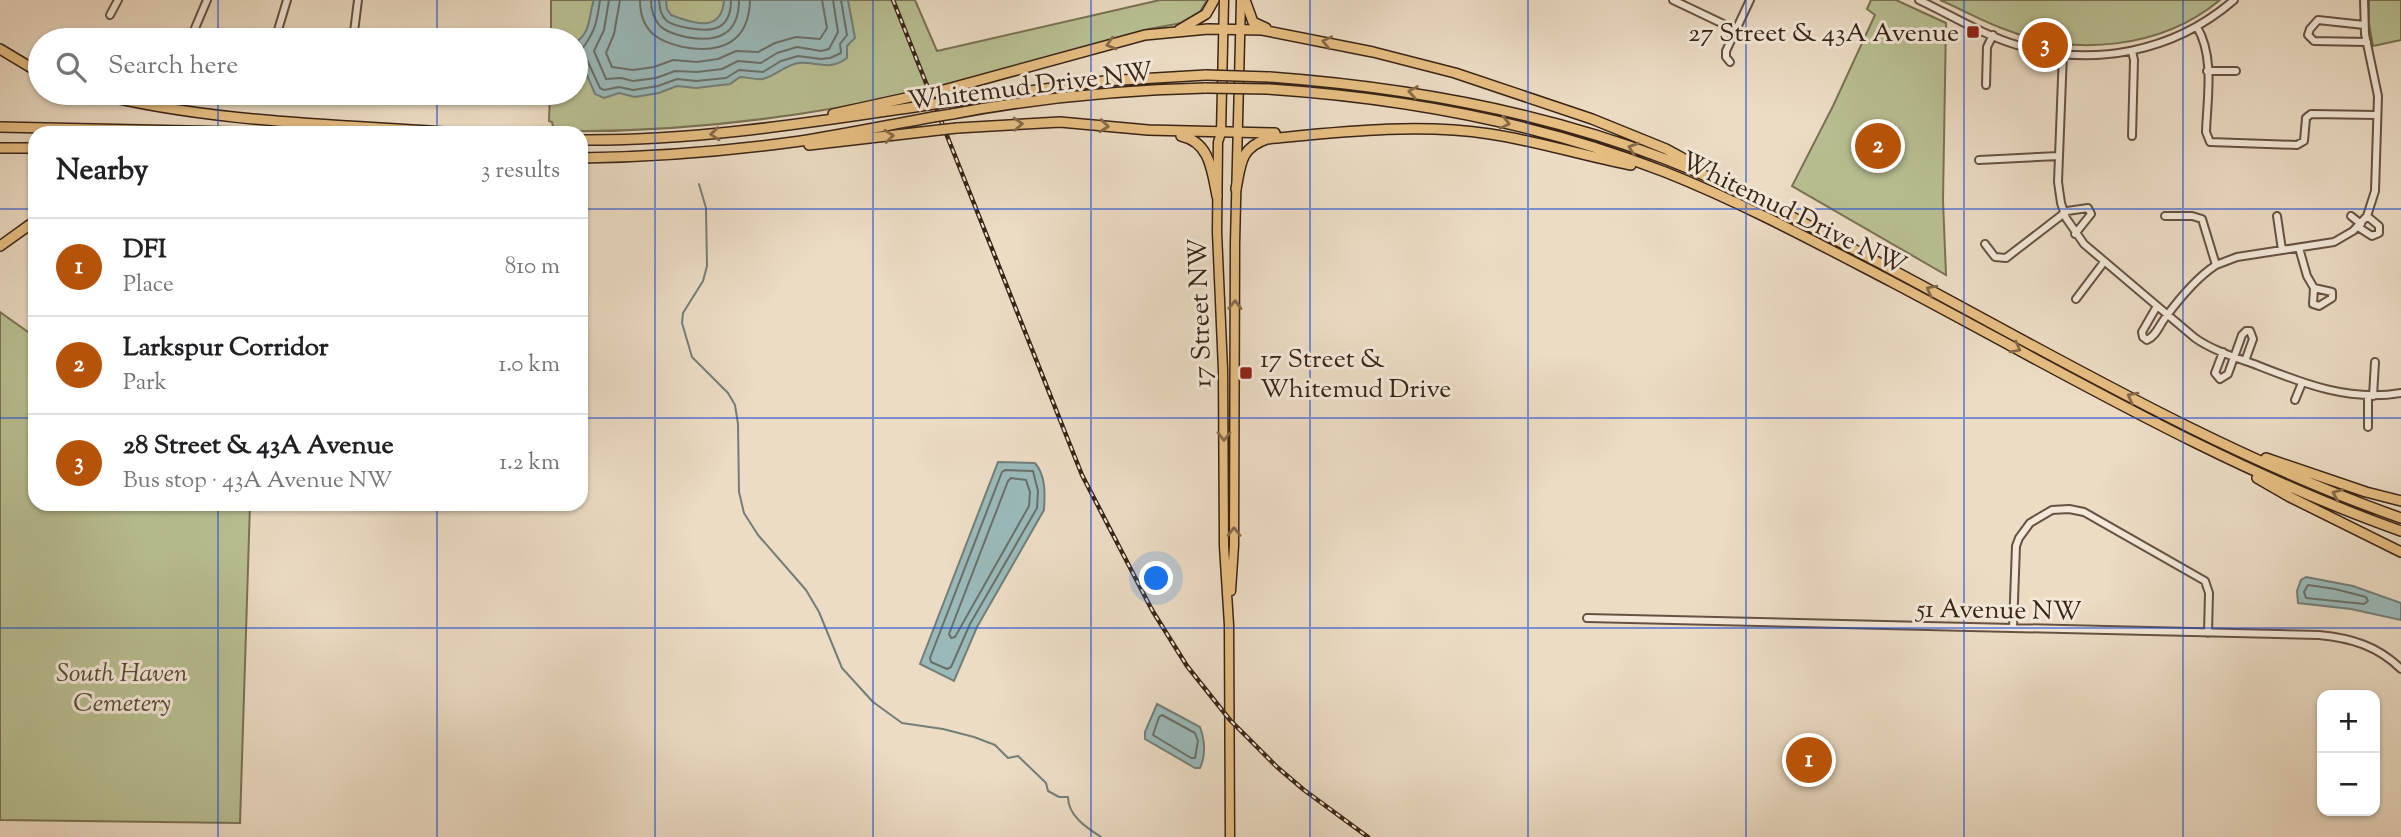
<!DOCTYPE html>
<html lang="en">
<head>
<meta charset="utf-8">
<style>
	:root { --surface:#fff; --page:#f6f6f6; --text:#202124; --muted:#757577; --line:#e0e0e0; --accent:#b45309 }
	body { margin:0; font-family:"Sorts Mill Goudy",serif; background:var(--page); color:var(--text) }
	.controls { position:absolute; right:21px; bottom:21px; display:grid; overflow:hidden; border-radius:14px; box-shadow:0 2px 5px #0004 }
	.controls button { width:63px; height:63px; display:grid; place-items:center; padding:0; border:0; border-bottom:2px solid var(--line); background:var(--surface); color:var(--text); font:35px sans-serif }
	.you { position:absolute; left:1157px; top:579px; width:24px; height:24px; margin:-18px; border:5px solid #fff; border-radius:50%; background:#1a73e8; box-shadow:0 0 0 10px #1a73e833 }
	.badge { display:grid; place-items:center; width:46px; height:46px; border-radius:50%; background:var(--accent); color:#fff; font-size:23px; font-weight:700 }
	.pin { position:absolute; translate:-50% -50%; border:4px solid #fff; box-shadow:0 2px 7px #0006 }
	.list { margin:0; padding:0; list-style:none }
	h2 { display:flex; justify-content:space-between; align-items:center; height:91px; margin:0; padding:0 28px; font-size:30px }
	h2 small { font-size:23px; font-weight:400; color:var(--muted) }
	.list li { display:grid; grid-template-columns:46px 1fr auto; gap:21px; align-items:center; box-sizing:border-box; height:98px; padding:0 28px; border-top:2px solid var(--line) }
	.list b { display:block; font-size:26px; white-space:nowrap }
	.list p { margin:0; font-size:23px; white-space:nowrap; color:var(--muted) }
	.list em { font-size:23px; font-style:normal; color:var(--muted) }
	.icon { flex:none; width:38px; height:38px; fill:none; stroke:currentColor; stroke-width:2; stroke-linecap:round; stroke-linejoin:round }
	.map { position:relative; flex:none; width:2401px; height:837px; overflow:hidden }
	.search { position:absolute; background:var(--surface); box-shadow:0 2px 5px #0004; left:28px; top:28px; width:560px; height:77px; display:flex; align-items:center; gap:18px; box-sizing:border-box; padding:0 24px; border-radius:38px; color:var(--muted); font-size:26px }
	.panel { position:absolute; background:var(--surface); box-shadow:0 2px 5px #0004; left:28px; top:126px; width:560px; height:385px; border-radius:21px }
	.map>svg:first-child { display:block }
	.green { fill:#b9c093; stroke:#797254; stroke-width:2 }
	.water { fill:#9ababa; stroke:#737e78; stroke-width:2 }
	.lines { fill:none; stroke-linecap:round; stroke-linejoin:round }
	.shore { stroke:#6a6f68; stroke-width:2 }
	.stream { stroke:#737e78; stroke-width:2 }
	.minor-casing { stroke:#665242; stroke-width:10 }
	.major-casing { stroke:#392416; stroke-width:11 }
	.highway-casing { stroke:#392416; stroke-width:12 }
	.minor { stroke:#f3e8d9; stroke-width:6 }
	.major { stroke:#e6be82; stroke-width:8 }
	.highway { stroke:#e6be82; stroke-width:9 }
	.rail-casing { stroke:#392416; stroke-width:4.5 }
	.rail { stroke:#f3e8d9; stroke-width:2; stroke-dasharray:5; stroke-linecap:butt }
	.highway-bridge-casing { stroke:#392416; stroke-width:12; stroke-linecap:butt }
	.highway-bridge { stroke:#e6be82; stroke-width:9 }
	.oneway { stroke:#876947 }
	.grid { fill:none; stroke:#1d4ed8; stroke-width:2; stroke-opacity:0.55 }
	.poi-dot { fill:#8f2418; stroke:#f3e8d9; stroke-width:2.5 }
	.labels { text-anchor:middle; stroke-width:6; stroke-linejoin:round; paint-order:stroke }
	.poi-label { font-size:26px; fill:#392416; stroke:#f3e8d9; text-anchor:end }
	.street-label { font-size:26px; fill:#392416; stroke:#f3e8d9 }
	.park-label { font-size:26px; font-style:italic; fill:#594b35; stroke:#f3e8d9 }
</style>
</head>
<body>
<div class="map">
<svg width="2401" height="837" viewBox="0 0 2401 837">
	<rect width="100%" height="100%" fill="#ecdcc4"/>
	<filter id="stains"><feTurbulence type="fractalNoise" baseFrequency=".00286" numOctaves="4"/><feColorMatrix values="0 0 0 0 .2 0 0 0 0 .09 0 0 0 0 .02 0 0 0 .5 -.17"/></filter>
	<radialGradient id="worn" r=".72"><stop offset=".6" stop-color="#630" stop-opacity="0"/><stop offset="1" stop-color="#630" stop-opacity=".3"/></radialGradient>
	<!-- green -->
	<path class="green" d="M 551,0 L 915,0 L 937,51 L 1160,0 L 1207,0 L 1201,10 L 1203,12 L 1187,22 L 1149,29 C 1069,51 989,77 908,94 C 792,119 673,133 554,131 L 552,122 L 549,121 L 550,93 L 576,93 L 576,40 L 551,40 Z
		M 1871,0 L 1896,0 L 1946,23 L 1943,200 L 1946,275 L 1792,186 L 1833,106 L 1875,15 L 1867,9 Z
		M 1940,0 L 2220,0 C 2161,49 2074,57 2004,29 C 1982,21 1961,9 1940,0 Z
		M 2369,0 L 2401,0 L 2401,40 L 2373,46 L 2369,24 Z
		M 0,312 L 35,337 L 35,504 L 250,504 L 240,823 L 0,820 Z"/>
	<!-- water -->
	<path class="water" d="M 594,0 L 666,0 L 667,9 L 671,15 C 694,24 722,33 724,0 L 848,0 L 855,38 L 847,46 L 847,58 C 828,72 817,61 798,63 C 785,65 773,78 762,79 C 756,80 747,77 740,77 L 730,84 L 696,88 L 677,86 L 659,93 L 635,97 L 619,93 L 604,98 L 595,94 L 576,50 L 576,42 C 592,31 588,16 594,0 Z
		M 998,462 L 1035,463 C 1046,476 1045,493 1044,510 L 977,627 L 954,681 L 920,664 Z
		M 2306,577 L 2353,586 L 2401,603 L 2401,620 L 2351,609 L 2298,603 L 2297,591 L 2301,580 Z
		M 1157,704 L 1200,727 C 1205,741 1206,755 1200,768 L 1195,768 L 1145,739 L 1145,732 Z"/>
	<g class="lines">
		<!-- shore -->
		<path class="shore" d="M 600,0 C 597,22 595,32 582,49 L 600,88 L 604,90 L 619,87 L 633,90 L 658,86 L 677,79 L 696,81 L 726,78 L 739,70 L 763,72 L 781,61 L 798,56 L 821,59 L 830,58 L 841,53 L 840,44 L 847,35 L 841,0
			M 609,0 L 604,30 L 594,51 L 606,79 L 621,78 L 633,81 L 656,78 L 675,71 L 697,72 L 722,69 L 738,61 L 761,63 L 777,53 L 797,47 L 821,51 L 829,49 L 838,32 L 833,0
			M 620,0 L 614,34 L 606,53 L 612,67 L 633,70 L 654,67 L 673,60 L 697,62 L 718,59 L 736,51 L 758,52 L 775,43 L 796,37 L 820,39 L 827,28 L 822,0
			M 640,0 C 640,13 643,25 653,34 C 661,41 674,45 683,47 C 722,54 749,42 750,0
			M 651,0 C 651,10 653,18 660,26 C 666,32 677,35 686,37 C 717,43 739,35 739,0
			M 659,0 C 660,8 660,15 667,21 C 672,25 682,27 688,28 C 714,33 731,29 731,0
			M 1005,470 L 1033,471 L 1038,491 L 1037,508 L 970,624 L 951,667 L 947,669 L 931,662 L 930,658 L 1002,472 Z
			M 1011,478 L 1026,480 L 1030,492 L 1029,506 L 955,637 L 951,638 L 949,634 L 1008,481 Z
			M 2308,585 L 2335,589 L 2366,597 L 2368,601 L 2364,604 L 2306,598 L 2304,592 Z
			M 1162,715 L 1195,733 L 1198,741 L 1195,758 L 1191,758 L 1153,735 L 1159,717 Z"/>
		<!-- stream -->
		<path class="stream" d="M 699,184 L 706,208 L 707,266 L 703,281 L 683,313 L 682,323 L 692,357 L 728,393 L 735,405 L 738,424 L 739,492 L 744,513 L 758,535 L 806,590 L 819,612 L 842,668 L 873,702 L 902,723 L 943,729 L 974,737 L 995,745 L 1008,758 L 1018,756 L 1046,783 L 1048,791 L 1059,797 L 1068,797 C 1068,816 1087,828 1101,837"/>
		<defs>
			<path id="minor" d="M 1673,0 L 1736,30
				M 1919,0 C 1951,15 1983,35 2017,45 C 2093,68 2174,52 2234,0
				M 110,15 L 118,0
				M 2364,25 L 2318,20 L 2310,29 L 2308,35 L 2314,41 L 2367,42
				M 2197,27 C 2215,57 2207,99 2206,132 L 2210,142 L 2297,145 L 2304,141 L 2306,118 L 2311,114 L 2377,115
				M 190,40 L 207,0
				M 275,40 L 287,0
				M 353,40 L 358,0
				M 2132,51 L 2134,60 L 2132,136
				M 2063,53 L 2058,182 L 2061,203 L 2066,218 L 2084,244 L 2195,338 C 2212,350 2234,357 2254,364 C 2302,383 2348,402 2401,393
				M 1730,62 L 1726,57 L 1726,51 L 1750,0
				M 2207,71 L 2236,71
				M 1986,85 L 1987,47 L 1993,35
				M 1979,160 L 2059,156
				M 2277,216 L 2282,250
				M 2351,216 L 2361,224
				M 2358,227 L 2372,236 L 2379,233 L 2379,226 L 2367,216
				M 1985,244 L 1995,257 L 2006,258 L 2067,211 L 2088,208 L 2091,214 L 2075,234
				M 2299,248 L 2307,276 L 2314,288 L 2313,304 L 2319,306 L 2332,298 L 2332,292 L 2314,288
				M 2216,265 L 2237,257 L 2334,242 L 2353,231 L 2367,216 L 2375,191 L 2378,96 L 2365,34 L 2364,0
				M 2076,299 L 2104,262
				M 2157,306 L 2142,332 L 2143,337 L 2147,340 C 2156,336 2159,326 2165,318 C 2179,299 2196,278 2216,265 L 2202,219 L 2192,216 L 2165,216
				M 2223,352 L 2215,373 L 2220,379 L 2228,374 L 2242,335 L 2246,331 L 2250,331 L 2253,339 L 2245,361
				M 2368,396 L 2368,427
				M 2373,396 L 2375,362
				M 2295,400 L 2302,383
				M 1587,618 L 2319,635 C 2351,638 2378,646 2401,669
				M 2013,628 L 2016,546 L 2019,538 L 2030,523 L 2052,510 L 2069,509 L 2084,512 L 2205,581 L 2209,593 L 2208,633"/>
			<path id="major" d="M 1224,0 L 1221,133 L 1218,142 L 1217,232 L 1223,370 L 1224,546 L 1229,625 L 1230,837
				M 1231,591 L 1234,546 L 1235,243 L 1241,0"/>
			<path id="highway" d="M 1245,0 L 1253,22 L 1266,28
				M 1179,30 L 1206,14 L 1214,0
				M 0,49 L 40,73
				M 1269,77 C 1405,87 1538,110 1665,159 C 1742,189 1814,228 1887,267 C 2055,356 2221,455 2401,518
				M 1268,89 C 1404,98 1537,122 1665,172 C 1743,203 1817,243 1892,282 C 2059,370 2223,468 2401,531
				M 940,91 L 1145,35 L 1208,29 L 1262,30 L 1373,52 L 1455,73 L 1592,119 L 1666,149 L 1701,168
				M 93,93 C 213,123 336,124 459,133
				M 948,102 L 1105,81 L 1206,75
				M 833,114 L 924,94
				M 952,114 C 1036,98 1120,90 1206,88
				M 0,127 L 277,133
				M 957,128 L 1060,122 L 1148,130 L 1275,133
				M 1181,136 C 1210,142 1212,171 1217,196
				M 581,140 C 698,141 813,122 928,105
				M 809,145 L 939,130
				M 0,148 L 35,148
				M 581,158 C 654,157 728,151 801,141 C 845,134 889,125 933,117
				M 1236,189 C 1241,164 1240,148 1267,139 C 1341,132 1416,123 1490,134 C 1538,141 1583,156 1631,165
				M 0,246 L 35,221
				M 2266,458 L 2366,492 L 2401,501
				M 2257,478 L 2290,497 L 2401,552"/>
		</defs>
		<!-- minor casing -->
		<use href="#minor" class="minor-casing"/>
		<!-- major casing -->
		<use href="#major" class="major-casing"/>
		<!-- highway casing -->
		<use href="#highway" class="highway-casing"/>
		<!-- minor -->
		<use href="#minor" class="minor"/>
		<!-- major -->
		<use href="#major" class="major"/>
		<!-- highway -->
		<use href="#highway" class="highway"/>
		<defs>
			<path id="rail" d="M 893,0 L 1082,475 L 1152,610 L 1187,666 L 1230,720 L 1277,767 L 1304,790 L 1368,837"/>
		</defs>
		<!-- rail casing -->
		<use href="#rail" class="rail-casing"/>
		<!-- rail -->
		<use href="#rail" class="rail"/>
		<defs>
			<path id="highway-bridge" d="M 1206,75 L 1269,77
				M 1206,88 L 1268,89
				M 924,94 L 940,91
				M 928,105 L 948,102
				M 933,117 L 952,114
				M 939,130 L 957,128"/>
		</defs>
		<!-- highway-bridge casing -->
		<use href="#highway-bridge" class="highway-bridge-casing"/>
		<!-- highway-bridge -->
		<use href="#highway-bridge" class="highway-bridge"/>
	</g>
	<!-- one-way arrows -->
	<defs><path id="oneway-chevron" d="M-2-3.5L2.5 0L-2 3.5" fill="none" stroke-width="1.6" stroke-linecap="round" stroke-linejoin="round" transform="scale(1.75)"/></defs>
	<g class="oneway">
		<use href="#oneway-chevron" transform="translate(1327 42) rotate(-168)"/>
		<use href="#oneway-chevron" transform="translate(1111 44) rotate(164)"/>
		<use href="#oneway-chevron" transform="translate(1413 92) rotate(-171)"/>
		<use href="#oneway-chevron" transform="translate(1505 123) rotate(13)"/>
		<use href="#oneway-chevron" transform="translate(1018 124) rotate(-3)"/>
		<use href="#oneway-chevron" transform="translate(1104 126) rotate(6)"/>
		<use href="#oneway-chevron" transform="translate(715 134) rotate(175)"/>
		<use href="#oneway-chevron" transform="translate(889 136) rotate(-6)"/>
		<use href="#oneway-chevron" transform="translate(1633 148) rotate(-161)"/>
		<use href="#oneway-chevron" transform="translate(1931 290) rotate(-152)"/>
		<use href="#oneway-chevron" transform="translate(1235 305) rotate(-89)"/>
		<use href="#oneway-chevron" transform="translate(2016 348) rotate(28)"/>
		<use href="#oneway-chevron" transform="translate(2132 397) rotate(-152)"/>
		<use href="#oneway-chevron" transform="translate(1224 436) rotate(90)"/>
		<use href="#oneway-chevron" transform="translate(2337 494) rotate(-157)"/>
		<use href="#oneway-chevron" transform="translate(1234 532) rotate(-90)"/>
	</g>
	<!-- grid -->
	<path class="grid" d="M 218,0 L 218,40M 437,0 L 437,40M 655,0 L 655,837M 873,0 L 873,837M 1091,0 L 1091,837M 1310,0 L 1310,837M 1528,0 L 1528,837M 1746,0 L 1746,837M 1964,0 L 1964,837M 2183,0 L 2183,837M 218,93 L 218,133M 437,93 L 437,133M 0,209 L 35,209M 581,209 L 2401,209M 0,418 L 35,418M 581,418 L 2401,418M 218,504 L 218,837M 437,504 L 437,837M 0,628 L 2401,628"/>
	<!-- markers -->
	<g class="poi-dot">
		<rect x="1966" y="25" width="14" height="14" rx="3.5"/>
		<rect x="1239" y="366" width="14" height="14" rx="3.5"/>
	</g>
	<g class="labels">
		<!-- poi labels -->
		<g class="poi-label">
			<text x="1959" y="41">27 Street &amp; 43A Avenue</text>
			<text x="1260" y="367" text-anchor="start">17 Street &amp;<tspan x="1260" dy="30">Whitemud Drive</tspan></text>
		</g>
		<!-- street labels -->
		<g class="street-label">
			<text transform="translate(1030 85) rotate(-7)" y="9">Whitemud Drive NW</text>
			<text transform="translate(1794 212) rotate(26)" y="9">Whitemud Drive NW</text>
			<text transform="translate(1199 313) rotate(-92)" y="9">17 Street NW</text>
			<text transform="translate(1999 609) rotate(1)" y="9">51 Avenue NW</text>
		</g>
		<!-- park labels -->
		<g class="park-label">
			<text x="122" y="681">South Haven<tspan x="122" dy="30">Cemetery</tspan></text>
		</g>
	</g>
	<rect width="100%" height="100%" filter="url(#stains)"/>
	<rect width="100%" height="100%" fill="url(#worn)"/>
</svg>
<div class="controls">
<button>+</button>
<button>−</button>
</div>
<div class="you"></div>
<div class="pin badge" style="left:1809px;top:760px">1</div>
<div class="pin badge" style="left:1878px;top:146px">2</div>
<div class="pin badge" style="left:2045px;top:45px">3</div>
<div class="search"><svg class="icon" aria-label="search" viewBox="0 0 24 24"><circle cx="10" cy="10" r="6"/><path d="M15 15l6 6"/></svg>Search here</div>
<section class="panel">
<h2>Nearby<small>3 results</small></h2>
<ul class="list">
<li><span class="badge">1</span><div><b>DFI</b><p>Place</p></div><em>810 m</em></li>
<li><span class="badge">2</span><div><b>Larkspur Corridor</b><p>Park</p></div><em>1.0 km</em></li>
<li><span class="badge">3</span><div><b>28 Street &amp; 43A Avenue</b><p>Bus stop · 43A Avenue NW</p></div><em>1.2 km</em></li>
</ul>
</section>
</div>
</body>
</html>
